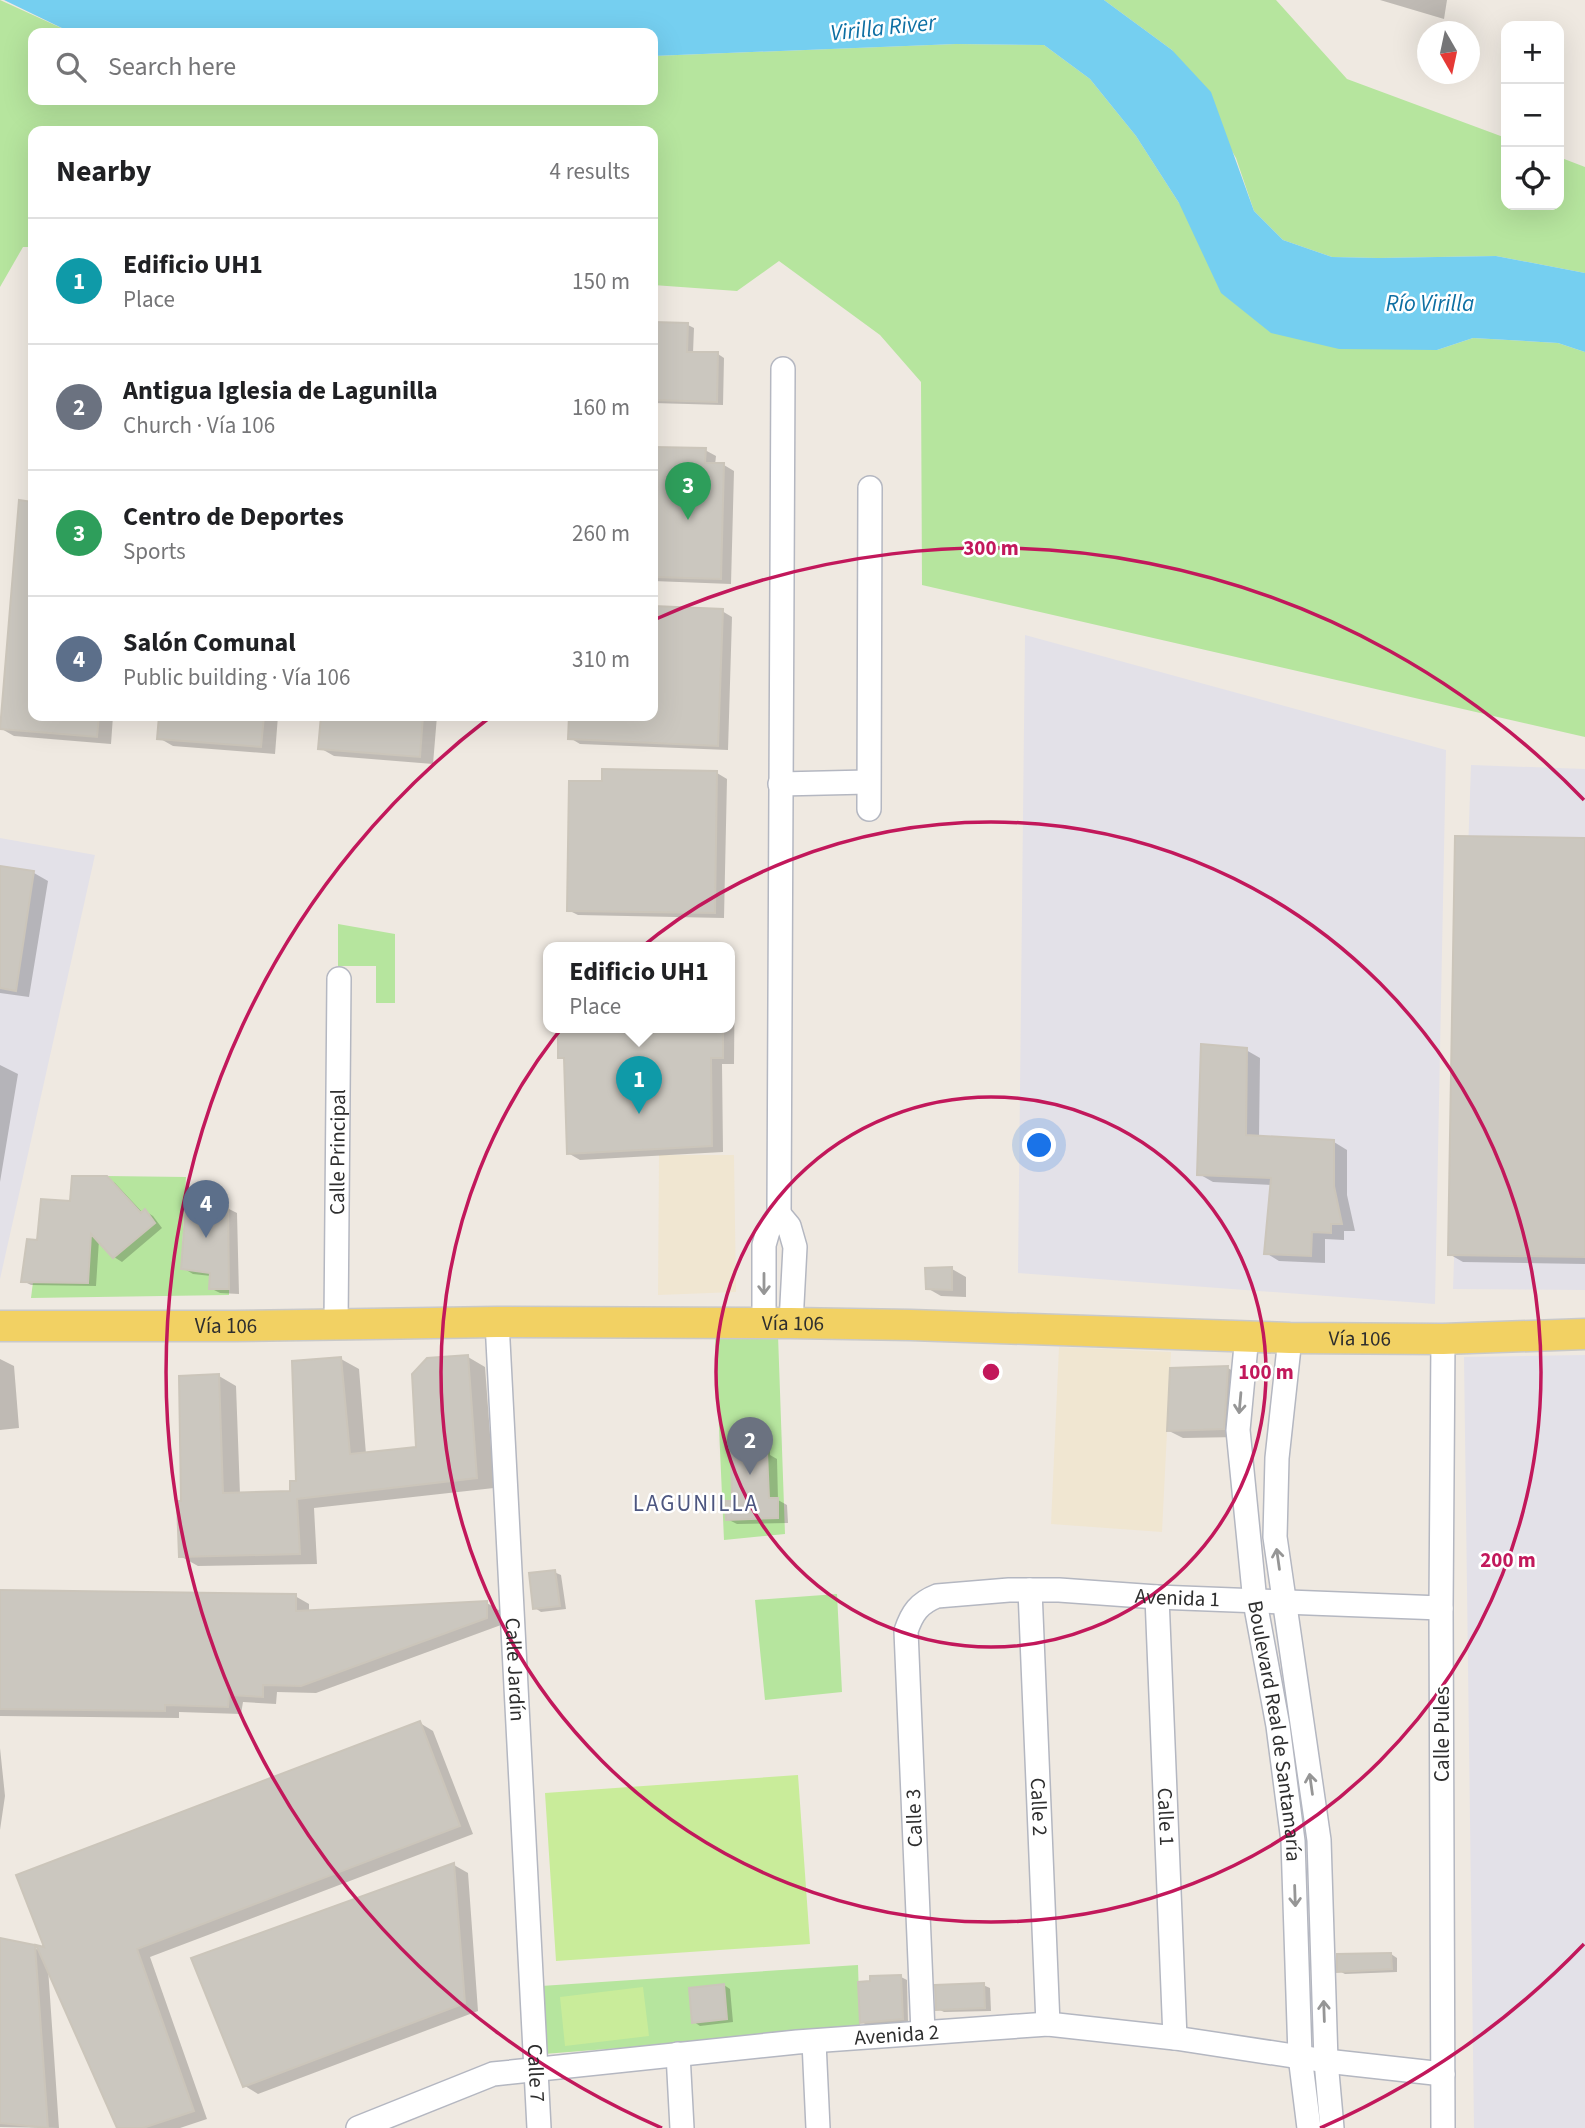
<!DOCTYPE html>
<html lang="en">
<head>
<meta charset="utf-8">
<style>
	:root { --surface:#fff; --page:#f6f6f6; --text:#202124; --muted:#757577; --line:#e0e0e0; --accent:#4264fb }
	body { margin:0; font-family:"Source Sans 3",sans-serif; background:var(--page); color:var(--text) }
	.controls { position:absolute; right:21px; top:21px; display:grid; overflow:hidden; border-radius:14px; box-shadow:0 7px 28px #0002 }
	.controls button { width:63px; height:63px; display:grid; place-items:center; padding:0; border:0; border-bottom:2px solid var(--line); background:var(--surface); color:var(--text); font:35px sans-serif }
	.compass { position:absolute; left:1417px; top:21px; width:63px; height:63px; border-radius:50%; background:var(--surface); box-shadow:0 7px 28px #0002; rotate:171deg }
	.you { position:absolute; left:1040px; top:1146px; width:24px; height:24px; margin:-18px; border:5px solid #fff; border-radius:50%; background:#1a73e8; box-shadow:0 0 0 10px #1a73e833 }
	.badge { display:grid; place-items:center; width:46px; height:46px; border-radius:50%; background:var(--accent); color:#fff; font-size:23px; font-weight:700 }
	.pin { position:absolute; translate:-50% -58px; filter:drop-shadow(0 2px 4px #0008) }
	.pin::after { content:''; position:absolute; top:37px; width:24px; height:21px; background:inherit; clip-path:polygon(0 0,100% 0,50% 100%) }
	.popup { position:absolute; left:543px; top:942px; width:192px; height:91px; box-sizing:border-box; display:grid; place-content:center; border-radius:14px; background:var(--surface); filter:drop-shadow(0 2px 5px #0005); font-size:23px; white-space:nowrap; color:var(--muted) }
	.popup b { font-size:26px; color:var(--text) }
	.popup::after { content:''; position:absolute; left:50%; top:100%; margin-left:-14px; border:14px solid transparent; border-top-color:var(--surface) }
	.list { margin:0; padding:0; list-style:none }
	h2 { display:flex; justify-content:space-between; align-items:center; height:91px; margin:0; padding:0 28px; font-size:30px }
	h2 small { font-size:23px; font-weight:400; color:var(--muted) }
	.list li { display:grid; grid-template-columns:46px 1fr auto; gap:21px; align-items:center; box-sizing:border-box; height:126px; padding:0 28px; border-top:2px solid var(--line) }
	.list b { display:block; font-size:26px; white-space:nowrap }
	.list p { margin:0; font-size:23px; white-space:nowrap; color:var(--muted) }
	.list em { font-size:23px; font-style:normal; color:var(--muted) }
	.icon { flex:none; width:38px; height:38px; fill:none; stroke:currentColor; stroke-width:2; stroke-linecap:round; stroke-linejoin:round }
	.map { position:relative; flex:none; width:1585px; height:2128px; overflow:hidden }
	.search { position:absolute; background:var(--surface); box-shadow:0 7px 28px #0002; left:28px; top:28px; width:630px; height:77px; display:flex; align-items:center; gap:18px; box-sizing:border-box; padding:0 24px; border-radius:14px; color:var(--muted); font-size:26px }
	.panel { position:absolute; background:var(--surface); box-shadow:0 7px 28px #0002; left:28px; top:126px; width:630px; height:595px; border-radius:14px }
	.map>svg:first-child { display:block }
	.industrial { fill:#e3e1e8 }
	.education { fill:#f0e6d1 }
	.green { fill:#b6e59e; fill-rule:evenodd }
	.pitch { fill:#c9ec9a }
	.water { fill:#75cff0 }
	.shadow { fill:#0003 }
	.building { fill:#cbc7bf; stroke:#cbc5ba; stroke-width:2 }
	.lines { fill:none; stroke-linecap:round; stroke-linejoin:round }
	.minor-casing { stroke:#b4b7c1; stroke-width:26 }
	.major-casing { stroke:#c9c9c9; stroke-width:33 }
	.minor { stroke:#fff; stroke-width:23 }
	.major { stroke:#f2d163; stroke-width:30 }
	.oneway { stroke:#969696 }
	.ring { fill:none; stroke:#c2185b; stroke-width:3.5 }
	.labels { text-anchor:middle; stroke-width:5; stroke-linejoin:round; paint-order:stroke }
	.street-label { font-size:21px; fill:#2e2e2e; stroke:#fff }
	.water-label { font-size:23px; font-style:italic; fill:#0d6fa3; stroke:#fff }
	.neighbourhood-label { font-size:23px; letter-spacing:2px; fill:#4d5680; stroke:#fff }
	.centre { fill:#c2185b; stroke:#fff; stroke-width:3.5 }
	.ring-label { font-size:21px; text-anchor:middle; font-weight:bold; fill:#c2185b; stroke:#fff; stroke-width:5; stroke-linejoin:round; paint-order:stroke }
</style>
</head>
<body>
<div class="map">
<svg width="1585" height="2128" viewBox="0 0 1585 2128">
	<rect width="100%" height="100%" fill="#efe9e1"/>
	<!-- industrial -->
	<path class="industrial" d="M 1025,635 L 1446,750 L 1435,1304 L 1018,1273 Z
		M 1471,765 L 1585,769 L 1585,1290 L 1453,1289 Z
		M 0,838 L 95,855 L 0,1279 Z
		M 1585,1355 L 1585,2128 L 1474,2128 L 1464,1357 Z"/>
	<!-- education -->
	<path class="education" d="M 659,1155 L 734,1155 L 736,1292 L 658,1295 Z
		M 1059,1347 L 1171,1352 L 1162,1532 L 1051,1524 Z"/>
	<!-- green -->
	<path class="green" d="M 0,0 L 68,31 L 80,33 L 33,33 L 33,100 L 653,100 L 653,56 L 956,44 L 1044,45 L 1090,79 L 1136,136 L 1179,203 L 1437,350 L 1473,338 L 1558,343 L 1585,352 L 1585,737 L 922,585 L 921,382 L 880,335 L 779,261 L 737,291 L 653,285 L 653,131 L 33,131 L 33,247 L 23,247 L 0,287 Z
		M 1104,0 L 1276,0 L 1347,79 L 1506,138 L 1506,205 L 1559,205 L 1559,157 L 1585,167 L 1585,273 L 1496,256 L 1378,258 L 1332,257 L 1283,240 L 1254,211 L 1236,158 L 1172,50 Z
		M 338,924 L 395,934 L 395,1003 L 376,1003 L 376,966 L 338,966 Z
		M 107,1176 L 186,1177 L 181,1269 L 210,1273 L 209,1289 L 229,1289 L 229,1295 L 31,1298 L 33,1282 L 88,1282 L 91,1233 L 69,1208 L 107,1244 L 103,1248 L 113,1258 L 155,1223 L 145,1209 L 141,1213 Z
		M 778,1335 L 785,1534 L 724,1540 L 715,1337 ZM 760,1438 L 761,1452 L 767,1452 L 769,1498 L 778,1498 L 778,1518 L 726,1520 L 725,1502 L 732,1501 L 738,1439 Z
		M 837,1594 L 842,1692 L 765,1700 L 755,1600 Z
		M 858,1965 L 860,2029 L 544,2054 L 541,1986 Z"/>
	<!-- pitch -->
	<path class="pitch" d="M 798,1775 L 810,1944 L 556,1961 L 545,1793 Z
		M 643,1987 L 649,2036 L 565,2046 L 560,1997 Z"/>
	<!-- water -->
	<path class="water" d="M 4,0 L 1104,0 L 1172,50 L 1211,92 L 1254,211 L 1283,240 L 1332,257 L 1378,258 L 1496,256 L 1585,273 L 1585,352 L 1558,343 L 1473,338 L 1437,350 L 1339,349 L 1271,333 L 1221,293 L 1179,203 L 1136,136 L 1090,79 L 1044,45 L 956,44 L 653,56 L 653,33 L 80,33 L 68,31 Z"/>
	<!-- shadow -->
	<path class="shadow" d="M 1380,0 L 1447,0 L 1444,19 Z
		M 33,301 L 33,388 L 28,385 Z
		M 653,324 L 688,325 L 694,328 L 693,353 L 718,354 L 724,358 L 723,405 L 653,403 Z
		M 653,449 L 705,450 L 716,456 L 715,465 L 724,465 L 734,471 L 731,584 L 653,581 Z
		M 20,502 L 33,503 L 33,716 L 113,716 L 111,744 L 14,736 L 0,728 Z
		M 653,608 L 722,611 L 732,617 L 728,750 L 580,744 L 570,738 L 571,716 L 653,716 Z
		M 161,716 L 278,716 L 275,754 L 173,746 L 159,738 Z
		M 323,716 L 437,716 L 433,764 L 334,756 L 320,748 Z
		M 717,773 L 727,779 L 724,918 L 578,915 L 568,910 L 603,783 Z
		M 1585,839 L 1585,1264 L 1463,1262 L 1449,1254 Z
		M 0,867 L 34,873 L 48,881 L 29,997 L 0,993 Z
		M 561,946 L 723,947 L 724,948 L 561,948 Z
		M 730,951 L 735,954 L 734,1064 L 722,1064 L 723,1152 L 580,1160 L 568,1153 L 566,1060 L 560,1057 L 560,1028 L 730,1028 Z
		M 1246,1050 L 1260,1058 L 1259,1138 L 1334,1142 L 1347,1150 L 1347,1195 L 1355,1231 L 1344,1231 L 1344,1240 L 1325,1239 L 1325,1263 L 1279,1261 L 1266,1253 L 1273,1185 L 1213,1182 L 1199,1174 Z
		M 0,1065 L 18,1074 L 0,1182 Z
		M 107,1178 L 115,1183 L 143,1213 L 145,1211 L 153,1216 L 162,1228 L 122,1262 L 114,1257 L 99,1240 L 96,1286 L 31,1285 L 23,1281 L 38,1242 L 72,1203 Z
		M 227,1208 L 237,1213 L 239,1294 L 220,1293 L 210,1288 L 211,1276 L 193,1274 L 183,1268 Z
		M 952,1269 L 966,1277 L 966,1297 L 941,1296 L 927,1288 Z
		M 468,1357 L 485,1367 L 494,1488 L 314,1508 L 317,1564 L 198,1566 L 180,1556 L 183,1503 L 219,1376 L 236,1386 L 240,1494 L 292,1492 L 298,1483 L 341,1359 L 359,1369 L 366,1454 L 418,1449 Z
		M 0,1359 L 14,1366 L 19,1428 L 0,1430 Z
		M 1228,1368 L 1241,1376 L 1238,1437 L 1183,1438 L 1169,1431 Z
		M 760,1440 L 770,1445 L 770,1455 L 777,1459 L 778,1500 L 787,1505 L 788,1523 L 737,1524 L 727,1519 L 734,1503 L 740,1455 Z
		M 554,1572 L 561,1575 L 566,1609 L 541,1612 L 535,1608 Z
		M 0,1591 L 295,1596 L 309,1604 L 309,1612 L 487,1603 L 500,1611 L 501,1625 L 316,1693 L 277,1692 L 276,1704 L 243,1702 L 241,1714 L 179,1712 L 179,1718 L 0,1716 Z
		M 420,1723 L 433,1731 L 473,1834 L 150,1957 L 207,2119 L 180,2128 L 119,2128 L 48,1968 L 59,2128 L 0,2127 L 0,1940 L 40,1950 L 47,1949 Z
		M 0,1748 L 5,1796 L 0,1830 Z
		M 454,1865 L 468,1873 L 478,2011 L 258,2094 L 245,2086 Z
		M 1391,1954 L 1397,1958 L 1397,1972 L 1345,1974 L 1339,1971 Z
		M 901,1977 L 907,1980 L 908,2022 L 868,2026 L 862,2022 Z
		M 724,1985 L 730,1989 L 733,2022 L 700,2026 L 694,2022 Z
		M 983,1985 L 990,1988 L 991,2011 L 944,2012 L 938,2009 Z"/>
	<!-- building -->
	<path class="building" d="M 653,322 L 688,323 L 687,352 L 718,352 L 717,402 L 653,400 Z
		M 653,447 L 706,448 L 705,463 L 724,463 L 721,579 L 653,577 Z
		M 19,500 L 33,502 L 33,716 L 99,716 L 97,737 L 0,729 Z
		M 653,606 L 723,609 L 718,746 L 568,739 L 569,716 L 653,716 Z
		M 159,716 L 264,716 L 261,747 L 157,739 Z
		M 321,716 L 423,716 L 420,757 L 318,749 Z
		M 602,769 L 717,771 L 715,913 L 567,911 L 569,781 L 602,781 Z
		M 1455,836 L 1585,838 L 1585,1257 L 1448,1255 Z
		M 0,866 L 34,871 L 16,991 L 0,988 Z
		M 558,1028 L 723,1028 L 723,1058 L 711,1058 L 712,1146 L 567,1154 L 564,1058 L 558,1058 Z
		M 1201,1044 L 1247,1048 L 1246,1135 L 1334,1140 L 1334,1186 L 1342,1224 L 1331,1224 L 1331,1233 L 1312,1232 L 1311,1256 L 1264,1254 L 1271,1178 L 1197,1175 Z
		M 72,1176 L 107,1176 L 141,1213 L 145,1209 L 155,1223 L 113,1258 L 91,1234 L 88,1283 L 21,1282 L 27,1239 L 37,1240 L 41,1199 L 70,1201 Z
		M 186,1203 L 228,1206 L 229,1289 L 209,1289 L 210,1273 L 181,1269 Z
		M 952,1267 L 952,1290 L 926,1289 L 925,1268 Z
		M 468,1355 L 477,1478 L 297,1499 L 300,1554 L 179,1557 L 177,1501 L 181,1501 L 179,1376 L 219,1374 L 223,1493 L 290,1491 L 290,1481 L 296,1481 L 292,1361 L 341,1357 L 350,1454 L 416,1447 L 412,1374 L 427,1358 Z
		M 1228,1366 L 1224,1429 L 1167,1431 L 1170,1368 Z
		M 760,1438 L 761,1452 L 767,1452 L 769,1498 L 778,1498 L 778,1518 L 726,1520 L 725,1501 L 732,1501 L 731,1453 L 738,1453 L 738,1439 Z
		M 555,1570 L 560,1606 L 533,1609 L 529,1573 Z
		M 0,1590 L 296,1594 L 296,1611 L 487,1601 L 487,1618 L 301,1686 L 263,1685 L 263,1697 L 229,1695 L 228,1707 L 165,1705 L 165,1711 L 0,1709 Z
		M 420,1721 L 460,1826 L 137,1949 L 194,2111 L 143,2128 L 117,2128 L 36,1945 L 44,1947 L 16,1875 Z
		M 454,1863 L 465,2003 L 243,2087 L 191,1958 Z
		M 0,1938 L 35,1945 L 48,2128 L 0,2123 Z
		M 1391,1953 L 1392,1969 L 1337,1972 L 1337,1954 Z
		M 901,1975 L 903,2019 L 860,2023 L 858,1982 L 870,1981 L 870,1976 Z
		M 984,1983 L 985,2008 L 936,2010 L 935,1985 Z
		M 724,1984 L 727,2019 L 692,2023 L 689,1988 Z"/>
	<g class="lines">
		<defs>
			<g id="minor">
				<path d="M 780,784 L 868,782"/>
				<path d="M 869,809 L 870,488"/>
				<path d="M 779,1214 L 789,1226 L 795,1247 L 791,1323"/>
				<path id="s1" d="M 497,1322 L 539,2128"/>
				<path d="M 764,1323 L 764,1245 L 768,1231 L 779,1214 L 783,369"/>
				<path id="s2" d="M 336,1325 L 339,979"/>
				<path id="s3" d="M 1247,1335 L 1238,1430 L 1255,1602 L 1278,1726 L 1293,1841 L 1300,2056 L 1309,2128"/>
				<path d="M 1290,1338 L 1277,1458 L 1275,1537 L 1319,1840 L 1326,2061 L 1332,2128"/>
				<path id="s4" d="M 1030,1590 L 1048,2024"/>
				<path id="s5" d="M 1157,1597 L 1175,2038"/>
				<path id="s6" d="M 923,2032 L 906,1631 C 912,1613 919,1603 937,1596 L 1009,1590 L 1059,1590 L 1157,1597 L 1441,1608"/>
				<path d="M 814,2042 L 818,2128"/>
				<path d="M 678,2054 L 682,2128"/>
				<path id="s7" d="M 358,2128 L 493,2074 L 797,2042 L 1048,2024 L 1175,2038 L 1326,2061 L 1443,2074"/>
				<path d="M 1443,2128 L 1441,1608 L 1443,1339"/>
			</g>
			<g id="major">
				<path id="s8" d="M 0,1326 L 235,1326 L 497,1322 L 791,1323 L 911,1325 L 1290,1338 L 1443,1339 L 1585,1334"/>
			</g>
		</defs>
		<!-- minor casing -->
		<use href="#minor" class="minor-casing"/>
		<!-- major casing -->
		<use href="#major" class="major-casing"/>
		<!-- minor -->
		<use href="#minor" class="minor"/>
		<!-- major -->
		<use href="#major" class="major"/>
	</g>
	<!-- one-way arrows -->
	<defs><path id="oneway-shaft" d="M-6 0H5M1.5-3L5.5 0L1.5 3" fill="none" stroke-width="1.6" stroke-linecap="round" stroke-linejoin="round" transform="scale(1.75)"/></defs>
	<g class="oneway">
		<use href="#oneway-shaft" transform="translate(764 1284) rotate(90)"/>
		<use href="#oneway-shaft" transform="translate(1240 1403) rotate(95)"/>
		<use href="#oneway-shaft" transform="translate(1278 1559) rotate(-98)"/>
		<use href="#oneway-shaft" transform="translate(1311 1784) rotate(-98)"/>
		<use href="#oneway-shaft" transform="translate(1295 1896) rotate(88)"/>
		<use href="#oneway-shaft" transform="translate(1324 2011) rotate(-92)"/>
	</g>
	<!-- distance rings -->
	<g class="ring">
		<circle cx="991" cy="1372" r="275"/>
		<circle cx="991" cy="1372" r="550"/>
		<path d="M1584 1944A824 824 0 0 1 1320 2128M662 2128A824 824 0 0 1 489 718M656 619A824 824 0 0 1 1584 800"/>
	</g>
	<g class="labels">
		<!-- street labels -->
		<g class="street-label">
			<text dy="7" stroke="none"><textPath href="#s2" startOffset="173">Calle Principal</textPath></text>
			<text dy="7" stroke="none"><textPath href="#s8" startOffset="793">Vía 106</textPath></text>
			<text dy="7" stroke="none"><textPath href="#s8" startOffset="226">Vía 106</textPath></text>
			<text dy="7" stroke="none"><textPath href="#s8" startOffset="1360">Vía 106</textPath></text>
			<text dy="7" stroke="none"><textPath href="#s6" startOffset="691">Avenida 1</textPath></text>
			<text dy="7" stroke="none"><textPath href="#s1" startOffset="348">Calle Jardín</textPath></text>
			<text dy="7" stroke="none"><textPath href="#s3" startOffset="399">Boulevard Real de Santamaría</textPath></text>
			<text transform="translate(1442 1734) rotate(-90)" y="7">Calle Pules</text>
			<text dy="7" stroke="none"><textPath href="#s4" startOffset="217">Calle 2</textPath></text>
			<text transform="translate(914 1818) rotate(-92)" y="7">Calle 3</text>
			<text dy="7" stroke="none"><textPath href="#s5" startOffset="220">Calle 1</textPath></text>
			<text dy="7" stroke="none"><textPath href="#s7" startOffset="551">Avenida 2</textPath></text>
			<text dy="7" stroke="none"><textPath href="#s1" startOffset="752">Calle 7</textPath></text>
		</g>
		<!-- water labels -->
		<g class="water-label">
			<text transform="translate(883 27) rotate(-6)" y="8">Virilla River</text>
			<text x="1430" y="311">Río Virilla</text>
		</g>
		<!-- neighbourhood labels -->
		<g class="neighbourhood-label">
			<text x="696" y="1511">LAGUNILLA</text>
		</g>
	</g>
	<circle cx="991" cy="1372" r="10" class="centre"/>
	<g class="ring-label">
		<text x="991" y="555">300 m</text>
		<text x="1266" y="1379">100 m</text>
		<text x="1508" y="1567">200 m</text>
	</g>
</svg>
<div class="controls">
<button>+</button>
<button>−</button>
<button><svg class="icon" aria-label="locate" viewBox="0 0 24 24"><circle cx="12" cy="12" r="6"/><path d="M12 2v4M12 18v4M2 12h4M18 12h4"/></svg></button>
</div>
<svg class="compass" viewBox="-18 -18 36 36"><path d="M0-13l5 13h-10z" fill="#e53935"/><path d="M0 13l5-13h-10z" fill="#757577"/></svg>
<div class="you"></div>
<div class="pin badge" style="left:639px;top:1114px;background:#0f9aa8">1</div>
<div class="popup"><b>Edificio UH1</b>Place</div>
<div class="pin badge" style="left:750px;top:1475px;background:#6b7280">2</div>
<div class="pin badge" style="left:688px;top:520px;background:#2e9e5b">3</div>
<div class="pin badge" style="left:206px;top:1238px;background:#5c6f8a">4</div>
<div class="search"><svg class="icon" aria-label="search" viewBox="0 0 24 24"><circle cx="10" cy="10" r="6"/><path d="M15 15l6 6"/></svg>Search here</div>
<section class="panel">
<h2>Nearby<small>4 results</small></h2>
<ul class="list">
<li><span class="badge" style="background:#0f9aa8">1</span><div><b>Edificio UH1</b><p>Place</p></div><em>150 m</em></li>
<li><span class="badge" style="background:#6b7280">2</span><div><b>Antigua Iglesia de Lagunilla</b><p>Church · Vía 106</p></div><em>160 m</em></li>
<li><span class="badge" style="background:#2e9e5b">3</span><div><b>Centro de Deportes</b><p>Sports</p></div><em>260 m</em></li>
<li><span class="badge" style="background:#5c6f8a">4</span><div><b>Salón Comunal</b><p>Public building · Vía 106</p></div><em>310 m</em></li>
</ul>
</section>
</div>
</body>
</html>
